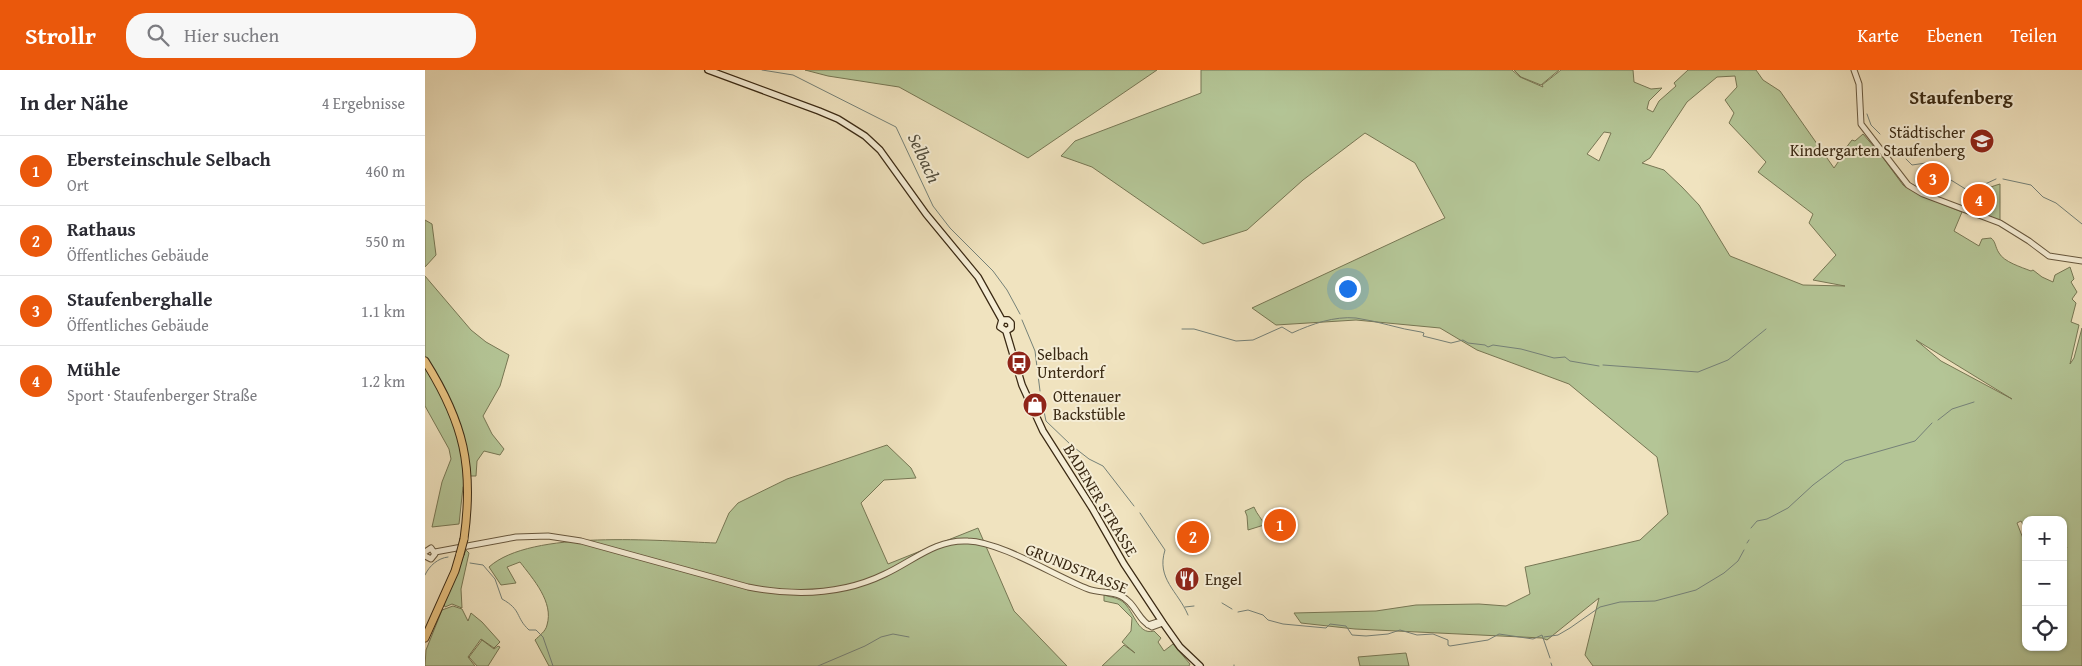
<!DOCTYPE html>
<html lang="de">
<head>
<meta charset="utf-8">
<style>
	:root { --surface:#fff; --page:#f7f7f7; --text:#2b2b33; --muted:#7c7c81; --line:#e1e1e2; --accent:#ea580c }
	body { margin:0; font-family:"Gentium Book Plus",serif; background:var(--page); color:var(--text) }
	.controls { position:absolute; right:15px; bottom:15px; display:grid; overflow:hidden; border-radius:10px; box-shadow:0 1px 4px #0004 }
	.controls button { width:45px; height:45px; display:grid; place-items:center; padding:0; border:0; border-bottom:1px solid var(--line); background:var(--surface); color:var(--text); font:25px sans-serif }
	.you { position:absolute; left:922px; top:218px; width:18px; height:18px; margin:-12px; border:4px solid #fff; border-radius:50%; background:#1a73e8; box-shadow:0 0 0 8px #1a73e833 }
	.badge { display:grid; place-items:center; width:32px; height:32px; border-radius:50%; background:var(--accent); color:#fff; font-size:16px; font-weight:700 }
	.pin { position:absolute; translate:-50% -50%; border:2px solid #fff; box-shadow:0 1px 5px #0006 }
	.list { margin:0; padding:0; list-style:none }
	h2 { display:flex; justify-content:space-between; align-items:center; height:65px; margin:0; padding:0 20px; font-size:21px }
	h2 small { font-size:16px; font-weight:400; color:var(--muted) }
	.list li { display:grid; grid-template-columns:32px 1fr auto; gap:15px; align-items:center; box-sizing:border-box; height:70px; padding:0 20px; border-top:1px solid var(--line) }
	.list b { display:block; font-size:19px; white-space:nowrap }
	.list p { margin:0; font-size:16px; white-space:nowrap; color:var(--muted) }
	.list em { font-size:16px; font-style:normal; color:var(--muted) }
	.icon { flex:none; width:28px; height:28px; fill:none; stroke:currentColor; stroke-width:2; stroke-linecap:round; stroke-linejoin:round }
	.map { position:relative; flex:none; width:1657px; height:596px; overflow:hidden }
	header { display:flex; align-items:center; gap:30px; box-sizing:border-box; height:70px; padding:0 25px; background:var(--accent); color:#fff }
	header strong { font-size:24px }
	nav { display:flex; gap:28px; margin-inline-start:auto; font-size:18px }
	.search { width:350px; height:45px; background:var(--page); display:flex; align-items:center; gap:12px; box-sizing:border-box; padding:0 18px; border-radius:20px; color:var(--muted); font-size:19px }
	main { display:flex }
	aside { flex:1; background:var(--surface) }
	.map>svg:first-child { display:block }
	.green { fill:#b4c596; stroke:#777754; fill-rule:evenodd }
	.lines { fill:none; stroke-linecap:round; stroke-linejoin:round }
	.stream { stroke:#758178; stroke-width:1 }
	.tertiary-casing { stroke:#68583e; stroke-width:7 }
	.secondary-casing { stroke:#3a2913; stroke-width:8 }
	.primary-casing { stroke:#3a2913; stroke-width:9 }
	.tertiary { stroke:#f5edd5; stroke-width:5 }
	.secondary { stroke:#f5edd5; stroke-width:5.5 }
	.primary { stroke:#e8c280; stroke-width:7 }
	.primary-bridge-casing { stroke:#3a2913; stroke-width:9; stroke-linecap:butt }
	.primary-bridge { stroke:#e8c280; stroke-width:7 }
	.labels { text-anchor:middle; stroke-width:4; stroke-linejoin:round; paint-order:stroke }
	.poi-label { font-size:16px; fill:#3a2913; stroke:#f5edd5; text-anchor:start }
	.street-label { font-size:16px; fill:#3a2913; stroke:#f5edd5 }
	.water-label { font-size:18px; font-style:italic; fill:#534e3d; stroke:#f5edd5 }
	.quarter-label { font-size:19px; font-weight:bold; fill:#3a2913; stroke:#f5edd5 }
</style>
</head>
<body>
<header>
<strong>Strollr</strong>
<div class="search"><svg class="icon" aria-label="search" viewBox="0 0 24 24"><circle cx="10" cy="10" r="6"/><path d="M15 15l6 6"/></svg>Hier suchen</div>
<nav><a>Karte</a><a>Ebenen</a><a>Teilen</a></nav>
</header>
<main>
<aside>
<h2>In der Nähe<small>4 Ergebnisse</small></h2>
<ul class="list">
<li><span class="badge">1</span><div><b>Ebersteinschule Selbach</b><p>Ort</p></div><em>460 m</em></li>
<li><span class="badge">2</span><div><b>Rathaus</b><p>Öffentliches Gebäude</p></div><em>550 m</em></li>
<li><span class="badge">3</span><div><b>Staufenberghalle</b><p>Öffentliches Gebäude</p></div><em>1.1 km</em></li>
<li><span class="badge">4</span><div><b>Mühle</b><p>Sport · Staufenberger Straße</p></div><em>1.2 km</em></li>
</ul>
</aside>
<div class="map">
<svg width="1657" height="596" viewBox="0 0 1657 596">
	<rect width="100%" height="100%" fill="#f0e3bf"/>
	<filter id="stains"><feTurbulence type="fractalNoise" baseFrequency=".004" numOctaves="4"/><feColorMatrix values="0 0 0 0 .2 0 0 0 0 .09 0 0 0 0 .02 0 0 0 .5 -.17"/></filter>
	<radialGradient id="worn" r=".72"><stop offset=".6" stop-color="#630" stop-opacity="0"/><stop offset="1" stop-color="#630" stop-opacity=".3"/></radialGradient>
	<!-- green -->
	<path class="green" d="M 380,0 L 732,0 L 603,88 L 474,17 L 403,6 Z
		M 776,0 L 1087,0 L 1095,7 L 1118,17 L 1117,15 L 1136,0 L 1208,0 L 1209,12 L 1226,19 L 1237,18 L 1224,31 L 1222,39 L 1228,42 L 1234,31 L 1251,16 L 1249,13 L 1263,0 L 1331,0 L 1338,10 L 1355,21 L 1409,98 L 1420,82 L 1420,79 L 1427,70 L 1430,71 L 1438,64 L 1456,85 L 1478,115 L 1497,126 L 1537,142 L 1529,161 L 1554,176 L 1557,169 L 1566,168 C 1571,172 1570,177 1574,183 C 1579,192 1596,197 1606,201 L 1608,200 L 1617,207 L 1628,212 L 1630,205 L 1645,197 L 1649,209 L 1646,212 L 1652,222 L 1647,229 L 1651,233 L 1646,252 L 1654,255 L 1645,294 L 1649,288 L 1657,258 L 1657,596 L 1168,596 L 1160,585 L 1174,528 L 1122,570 L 1117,568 L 930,559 L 876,553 L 869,543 L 951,541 L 991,535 L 1054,534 L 1081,536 L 1105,524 L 1100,497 L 1215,470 L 1243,444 L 1232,387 L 1144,314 L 1052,280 L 1015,258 L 931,250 L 851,255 L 827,238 L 1020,148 L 990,93 L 940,63 L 878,110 L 822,160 L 778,174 L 667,97 L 636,86 L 650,71 L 776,23 ZM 1310,6 L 1312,17 L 1300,30 L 1309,43 L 1304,53 L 1341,92 L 1333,102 L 1388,144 L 1384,153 L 1411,185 L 1388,210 L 1420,216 L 1378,215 L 1305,186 L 1274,135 L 1257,117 L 1239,100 L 1217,93 L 1225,88 L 1262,32 L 1292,7 ZM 1179,62 L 1186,63 L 1174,91 L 1162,84 ZM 1491,270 L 1587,329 L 1516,291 ZM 1601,450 L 1638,450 L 1638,476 L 1642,477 L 1640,481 L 1638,481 L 1638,577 L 1601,577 L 1601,476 L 1592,453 L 1596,451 L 1601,460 Z
		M 1089,0 L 1134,0 L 1116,15 L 1096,7 Z
		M 1575,114 L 1575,151 L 1543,136 C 1553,124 1560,118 1575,114 Z
		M 0,150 L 7,154 L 11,185 L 0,197 Z
		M 0,206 L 46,260 L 61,272 L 84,285 L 75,316 L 58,346 L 67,364 L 79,379 L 75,385 L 59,381 L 52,391 L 51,406 L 45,406 L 38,417 L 34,454 L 7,457 L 17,412 L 26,389 L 24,379 L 0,336 Z
		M 462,375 L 486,398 L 491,408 L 459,410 L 436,433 L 463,494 L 553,458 L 589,541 L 642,596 L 124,596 L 110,570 C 114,566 121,561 122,555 C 129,532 108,509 95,492 L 82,497 L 91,513 L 76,515 L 64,497 C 106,459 235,471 291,473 L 304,443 L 313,433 L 362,409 Z
		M 829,437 C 832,445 837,448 839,455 L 823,460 L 822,446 L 820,441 Z
		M 41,480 L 44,483 L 36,519 L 37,538 L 27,534 L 20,537 L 19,534 Z
		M 679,525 C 684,527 690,527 695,530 C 709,537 711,566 729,561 L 736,568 L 733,572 L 739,581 L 748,574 L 765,594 L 764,596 L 677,596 L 699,575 L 710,583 L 697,572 L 706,561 L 707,548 L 693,534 L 679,531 Z
		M 28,536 L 37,539 L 43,551 L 46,543 L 57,552 L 75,572 L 69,578 L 56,569 L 43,587 L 50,596 L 0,596 L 1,580 L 17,540 Z
		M 57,570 L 69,579 L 73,576 L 75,577 L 63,596 L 52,596 L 44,587 Z
		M 981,583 L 984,596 L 935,596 L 933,587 Z"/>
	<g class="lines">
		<!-- stream -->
		<path class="stream" d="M 337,0 L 368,5 L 471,57 L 508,136 L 525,158 L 568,201 L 582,220 L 595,244
			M 1442,44 L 1446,55 L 1455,64
			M 1481,89 L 1487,95 L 1501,93 L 1507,94 L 1521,107 L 1547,123 L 1551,122 L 1558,115 L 1571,109
			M 1578,109 L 1606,115 L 1618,127 L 1631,133 L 1657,154
			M 597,250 L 610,281 L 615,321
			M 757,259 L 769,259 L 811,271 L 828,270 L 857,257 L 867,263 C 887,254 909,246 931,248 C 953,251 974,259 996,262 L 999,263 L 998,266 L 1026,273 L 1038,270 L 1043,273 L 1060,275 L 1063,277 L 1068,275 L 1096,279 L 1129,288 L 1140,287 L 1145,291 L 1174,296
			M 1178,295 L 1273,302 L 1303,290 L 1341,259
			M 616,327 L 621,351 L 646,375 L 664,389 L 678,396 L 709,436
			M 1513,350 L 1527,339 L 1549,332
			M 715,443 L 740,480 C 731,509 753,521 763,545
			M 1326,458 L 1332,451 L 1342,449 L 1363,438 L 1388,415 L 1420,391 L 1490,371 L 1507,353
			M 1322,473 L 1324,470
			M 45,493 L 58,495 L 70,509 L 77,529 C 97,540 90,547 104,560 L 111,560 L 118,567 L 128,596
			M 0,505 C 4,496 13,488 23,487
			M 797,533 L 807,539
			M 760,537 L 769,536
			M 813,542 L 823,540 L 838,545 L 843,550 L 858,554 L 901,558 L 905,554 L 921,556 L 927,565 L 941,566 L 963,564 L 975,560 L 992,565 L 1008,564 L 1023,570 L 1023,575 L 1025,576 L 1063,570 L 1074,564 L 1108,569 L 1117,565 L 1125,588
			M 1119,567 L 1133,565 L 1145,558 L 1175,537 L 1195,532 L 1230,531 L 1271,520 L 1299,503 L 1313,491 L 1319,480
			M 1126,593 L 1127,596
			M 809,595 L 809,596
			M 393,596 L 440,576 L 456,567 L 468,564 L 484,567"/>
		<defs>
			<path id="tertiary" d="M 1429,0 L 1434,14 L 1436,54 L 1483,115 L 1498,124 L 1575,153 L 1604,171 L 1624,186 L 1657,191
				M 0,482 L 6,478 L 10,484 L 6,489 L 0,486
				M 10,482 L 91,467 L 123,466 L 156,471 L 323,517 C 369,526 417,525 460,504 C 488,491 511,469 543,471 C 576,472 630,506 663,519 C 673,523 686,521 696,526 C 711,533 713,551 727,557 L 738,553
				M 723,555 L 732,552 L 738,553"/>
			<path id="secondary" d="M 283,0 L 394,41 L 413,49 L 440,66 L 455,80 L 501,144 L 553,207 L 577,250 L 575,257 L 581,261
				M 577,250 L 583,250 L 586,253 L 586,258 L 581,261
				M 581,261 L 597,315 L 618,361 L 667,438 L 699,494 L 738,553 L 755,577 L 775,596"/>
			<path id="primary" d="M 0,291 C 39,353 49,397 39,469
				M 0,568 L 30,501 L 35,484"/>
		</defs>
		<!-- tertiary casing -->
		<use href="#tertiary" class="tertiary-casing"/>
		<!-- secondary casing -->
		<use href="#secondary" class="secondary-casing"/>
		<!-- primary casing -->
		<use href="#primary" class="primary-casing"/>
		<!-- tertiary -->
		<use href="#tertiary" class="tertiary"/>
		<!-- secondary -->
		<use href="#secondary" class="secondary"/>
		<!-- primary -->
		<use href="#primary" class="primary"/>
		<defs>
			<path id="primary-bridge" d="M 35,484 L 39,469"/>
		</defs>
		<!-- primary-bridge casing -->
		<use href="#primary-bridge" class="primary-bridge-casing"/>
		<!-- primary-bridge -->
		<use href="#primary-bridge" class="primary-bridge"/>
	</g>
	<!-- icons -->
	<defs>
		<symbol id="school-disc" viewBox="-11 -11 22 22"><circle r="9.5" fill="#8f2418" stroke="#f5edd5"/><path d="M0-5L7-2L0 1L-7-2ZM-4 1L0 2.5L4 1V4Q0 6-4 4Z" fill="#fff"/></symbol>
		<symbol id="bus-disc" viewBox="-11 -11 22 22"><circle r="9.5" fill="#8f2418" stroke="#f5edd5"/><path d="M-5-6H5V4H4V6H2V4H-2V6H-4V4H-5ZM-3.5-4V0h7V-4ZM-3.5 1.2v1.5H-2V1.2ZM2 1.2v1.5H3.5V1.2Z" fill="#fff"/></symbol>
		<symbol id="shop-disc" viewBox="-11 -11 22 22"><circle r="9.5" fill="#8f2418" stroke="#f5edd5"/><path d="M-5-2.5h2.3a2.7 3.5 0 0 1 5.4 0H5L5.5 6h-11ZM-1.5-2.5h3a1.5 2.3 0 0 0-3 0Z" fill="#fff"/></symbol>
		<symbol id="restaurant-disc" viewBox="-11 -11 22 22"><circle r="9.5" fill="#8f2418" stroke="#f5edd5"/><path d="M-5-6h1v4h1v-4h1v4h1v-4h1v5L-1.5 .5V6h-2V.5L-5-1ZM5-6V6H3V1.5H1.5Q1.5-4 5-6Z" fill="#fff"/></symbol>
	</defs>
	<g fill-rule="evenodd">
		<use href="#school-disc" x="1543" y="57" width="28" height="28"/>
		<use href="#bus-disc" x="580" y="279" width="28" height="28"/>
		<use href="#shop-disc" x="596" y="321" width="28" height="28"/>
		<use href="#restaurant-disc" x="748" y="495" width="28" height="28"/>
	</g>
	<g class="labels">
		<!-- poi labels -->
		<g class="poi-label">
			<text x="1540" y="68" text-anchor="end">Städtischer<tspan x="1540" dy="18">Kindergarten Staufenberg</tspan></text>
			<text x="612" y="290">Selbach<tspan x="612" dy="18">Unterdorf</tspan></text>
			<text x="628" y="332">Ottenauer<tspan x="628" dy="18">Backstüble</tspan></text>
			<text x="780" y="515">Engel</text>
		</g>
		<!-- street labels -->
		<g class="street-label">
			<text transform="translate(676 430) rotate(59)" y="6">BADENER STRASSE</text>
			<text transform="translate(652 498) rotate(22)" y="6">GRUNDSTRASSE</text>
		</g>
		<!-- water labels -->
		<g class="water-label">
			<text transform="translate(499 88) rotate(65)" y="6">Selbach</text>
		</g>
		<!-- quarter labels -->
		<g class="quarter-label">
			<text x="1536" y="34">Staufenberg</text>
		</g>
	</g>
	<rect width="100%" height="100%" filter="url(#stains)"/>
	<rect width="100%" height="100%" fill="url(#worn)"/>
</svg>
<div class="controls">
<button>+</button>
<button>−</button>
<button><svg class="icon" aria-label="locate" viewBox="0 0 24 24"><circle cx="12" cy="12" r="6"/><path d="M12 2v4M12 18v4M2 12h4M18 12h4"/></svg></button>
</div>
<div class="you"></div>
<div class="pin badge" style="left:855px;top:455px">1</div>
<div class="pin badge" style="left:768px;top:467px">2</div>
<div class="pin badge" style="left:1508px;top:109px">3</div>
<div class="pin badge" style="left:1554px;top:130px">4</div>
</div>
</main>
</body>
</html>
